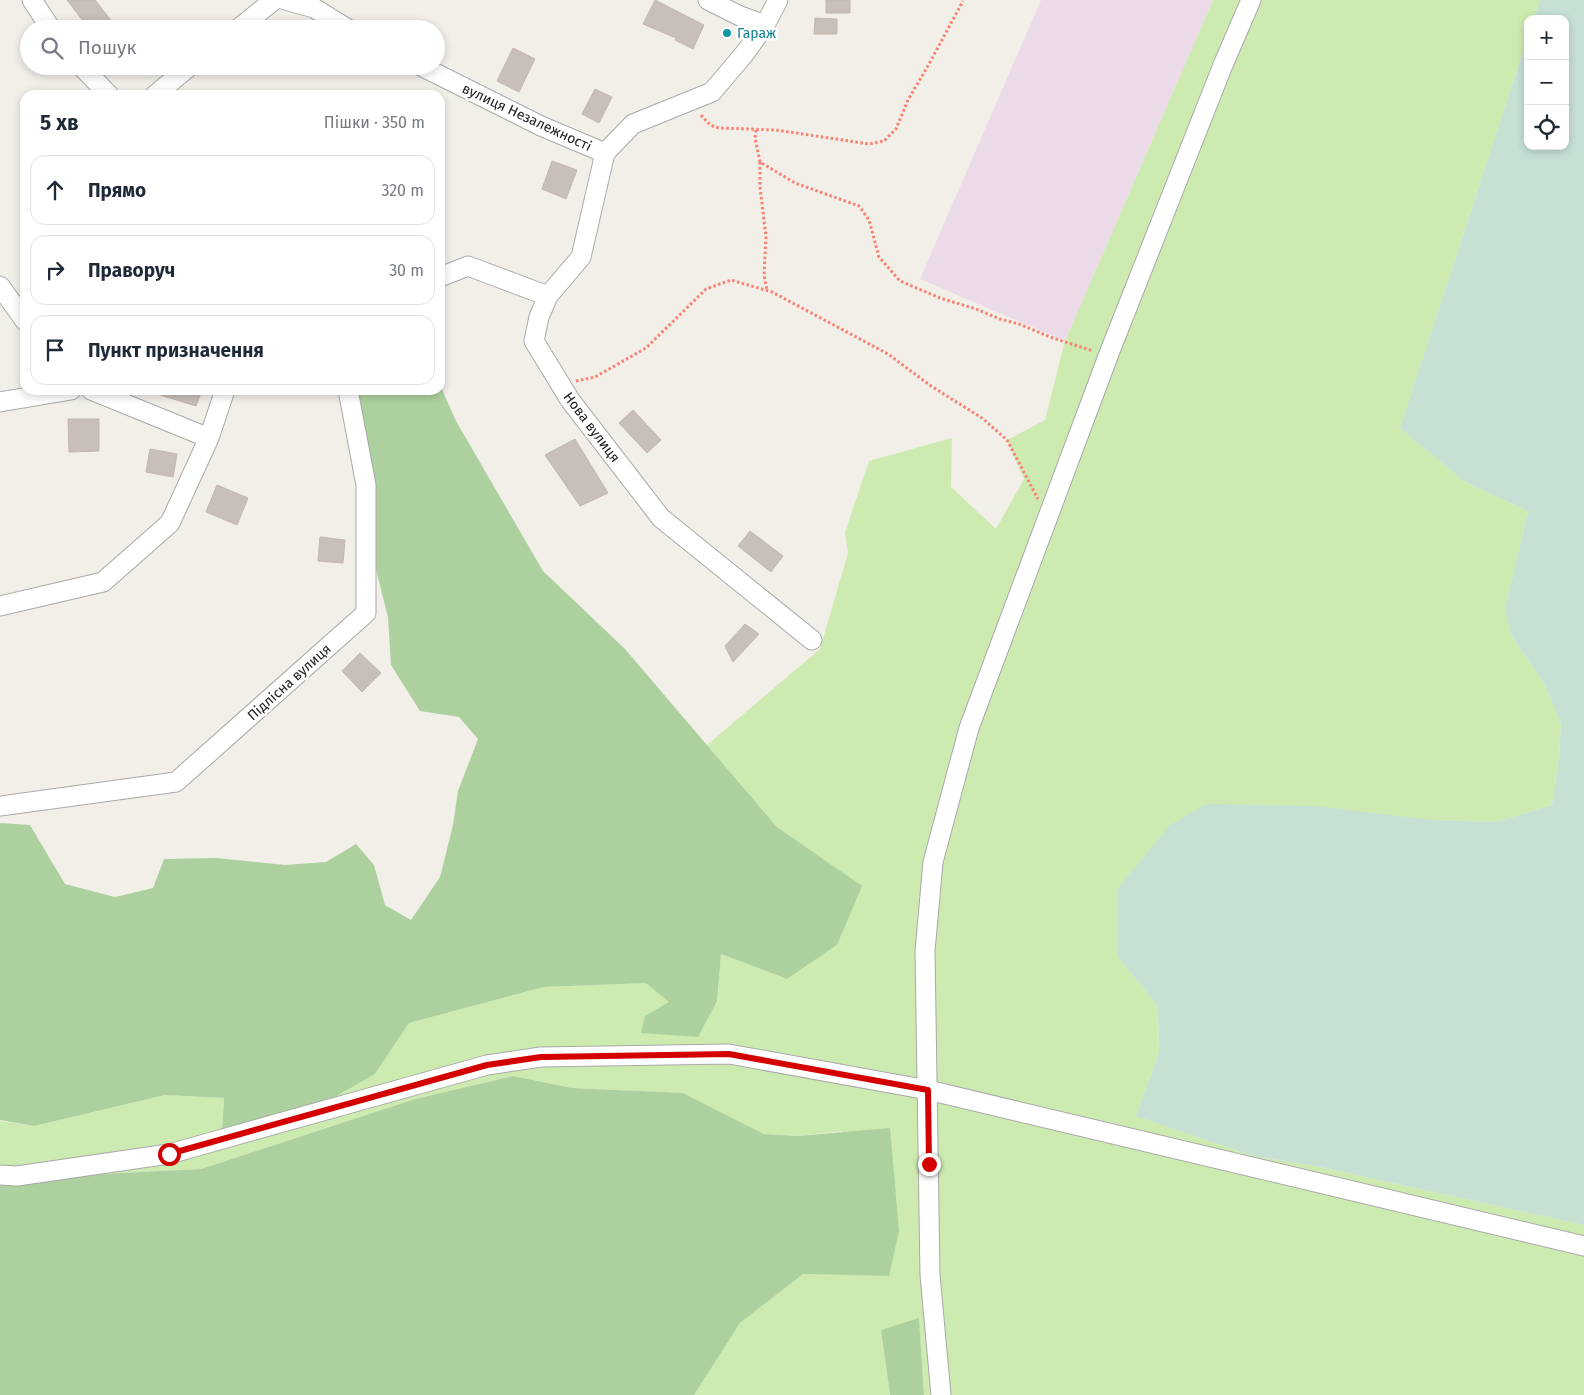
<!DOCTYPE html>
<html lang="uk">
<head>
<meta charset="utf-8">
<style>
	:root { --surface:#fff; --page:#f2f2f3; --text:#1f2937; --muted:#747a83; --line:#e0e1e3 }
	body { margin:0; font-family:"Fira Sans",sans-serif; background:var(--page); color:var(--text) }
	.controls { position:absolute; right:15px; top:15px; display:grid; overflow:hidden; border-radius:10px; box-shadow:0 2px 8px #0003 }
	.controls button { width:45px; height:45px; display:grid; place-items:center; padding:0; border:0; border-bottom:1px solid var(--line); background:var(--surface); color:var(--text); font:25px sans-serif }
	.stop { position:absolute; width:15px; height:15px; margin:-11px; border:4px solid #d40000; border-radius:50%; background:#fff }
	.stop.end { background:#d40000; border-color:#fff; box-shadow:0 1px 5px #0008 }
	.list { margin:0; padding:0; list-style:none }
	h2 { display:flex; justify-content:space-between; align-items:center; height:65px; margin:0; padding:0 20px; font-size:21px }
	h2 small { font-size:16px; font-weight:400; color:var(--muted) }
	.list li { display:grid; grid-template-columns:32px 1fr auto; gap:15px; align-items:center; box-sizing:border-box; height:70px; margin:0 10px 10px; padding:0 10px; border:1px solid var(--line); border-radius:15px }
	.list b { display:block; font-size:19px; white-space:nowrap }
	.list em { font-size:16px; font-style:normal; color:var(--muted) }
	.icon { flex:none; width:28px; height:28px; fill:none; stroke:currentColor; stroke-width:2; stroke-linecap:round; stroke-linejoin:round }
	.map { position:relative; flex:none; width:1584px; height:1395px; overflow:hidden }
	.search { position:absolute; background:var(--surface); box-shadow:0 2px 8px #0003; left:20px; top:20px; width:425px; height:55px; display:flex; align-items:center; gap:12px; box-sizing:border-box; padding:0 18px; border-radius:28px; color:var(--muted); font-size:19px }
	.panel { position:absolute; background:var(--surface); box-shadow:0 2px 8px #0003; left:20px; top:90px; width:425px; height:305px; border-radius:15px }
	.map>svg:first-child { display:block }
	.industrial { fill:#ebdbe8 }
	.grass { fill:#cdebb0 }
	.forest { fill:#add19e }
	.wetland { fill:#c6e0d4 }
	.building { fill:#c7bfb8; stroke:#c4b6ab }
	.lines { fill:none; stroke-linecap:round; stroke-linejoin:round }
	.minor-casing { stroke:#a9a9a9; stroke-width:21 }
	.path { stroke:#fa8072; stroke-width:3; stroke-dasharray:2.5 2.5; stroke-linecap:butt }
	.minor { stroke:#fff; stroke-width:19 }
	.route { stroke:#d40000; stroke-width:6 }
	.culture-dot { fill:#0f9aa8; stroke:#fff; stroke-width:2 }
	.labels { text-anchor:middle; stroke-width:5; stroke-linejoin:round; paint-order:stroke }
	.culture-label { font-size:14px; fill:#0d838f; stroke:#fff; text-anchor:start }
	.street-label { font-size:14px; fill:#222; stroke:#fff }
</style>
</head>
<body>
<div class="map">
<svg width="1584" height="1395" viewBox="0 0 1584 1395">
	<rect width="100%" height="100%" fill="#f2efe9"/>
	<!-- industrial -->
	<path class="industrial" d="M 1041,0 L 1213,0 L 1065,341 L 920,279 Z"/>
	<!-- grass -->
	<path class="grass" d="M 1213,0 L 1540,0 L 1534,19 L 1528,19 L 1528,37 L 1400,428 L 1465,482 L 1528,511 L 1505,609 L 1512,637 L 1545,685 L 1561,724 L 1559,758 L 1552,805 L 1497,822 L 1432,820 L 1118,888 L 1118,957 L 1158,1006 L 1159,1053 L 1136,1116 L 1253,1156 L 1320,1167 L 1584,1225 L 1584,1395 L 924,1395 L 919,1319 L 881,1330 L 890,1395 L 694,1395 L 740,1323 L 803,1274 L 889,1276 L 842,1131 L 798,1136 L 764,1134 L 683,1093 L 572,1088 L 513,1076 L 415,1099 L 201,1169 L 0,1179 L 0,1121 L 34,1126 L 165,1095 L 224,1098 L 222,1131 L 375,1074 L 409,1023 L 544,987 L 646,983 L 670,1002 L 645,1016 L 717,1001 L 721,954 L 787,979 L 837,945 L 861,886 L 777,827 L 707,745 L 820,649 L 848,553 L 845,532 L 869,461 L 952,438 L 951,487 L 996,529 L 1024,479 L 1007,440 L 1045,420 L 1065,341 Z"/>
	<!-- forest -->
	<path class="forest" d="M 440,385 L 456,421 L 543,571 L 625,649 L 777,827 L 862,886 L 837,945 L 787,979 L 721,954 L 717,1001 L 698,1037 L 641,1033 L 645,1016 L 669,1002 L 646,983 L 544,987 L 409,1023 L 375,1074 L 326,1102 L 222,1132 L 224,1098 L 165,1095 L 34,1126 L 0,1120 L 0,823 L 30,825 L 65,884 L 115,897 L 153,888 L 164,859 L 216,858 L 285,865 L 326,862 L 356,844 L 374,865 L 385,905 L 411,920 L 440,877 L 453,825 L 458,791 L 478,739 L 459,717 L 420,711 L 391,665 L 388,617 L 373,558 L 347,390 L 440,390 Z
		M 513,1076 L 572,1088 L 683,1093 L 764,1134 L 798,1136 L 890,1128 L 899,1231 L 889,1276 L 803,1274 L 740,1323 L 694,1395 L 0,1395 L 0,1179 L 201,1169 L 415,1099 Z
		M 919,1318 L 924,1395 L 890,1395 L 881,1330 Z"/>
	<!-- wetland -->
	<path class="wetland" d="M 1540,0 L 1584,0 L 1584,1225 L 1320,1167 L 1253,1156 L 1136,1116 L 1159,1053 L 1158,1006 L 1118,957 L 1118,888 L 1170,825 L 1206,804 L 1315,806 L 1432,820 L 1497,822 L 1552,805 L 1559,758 L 1561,724 L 1545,685 L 1512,637 L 1505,609 L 1528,511 L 1465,482 L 1400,428 L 1528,37 L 1528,146 L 1565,146 L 1565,19 L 1534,19 Z"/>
	<!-- building -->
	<path class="building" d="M 67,0 L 95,0 L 118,29 L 89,29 Z
		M 655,0 L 704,25 L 693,49 L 675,40 L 676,38 L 643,24 Z
		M 826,0 L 850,0 L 850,13 L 826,13 Z
		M 815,18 L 837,19 L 837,34 L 814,34 Z
		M 513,48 L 535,59 L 519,92 L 497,81 Z
		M 595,89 L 612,97 L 599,123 L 582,114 Z
		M 552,161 L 577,170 L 566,199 L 542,189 Z
		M 155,390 L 202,390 L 196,406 L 154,393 Z
		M 633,410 L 661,440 L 647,453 L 619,423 Z
		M 68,419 L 99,419 L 99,451 L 69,452 Z
		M 575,439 L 608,493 L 580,506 L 545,455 Z
		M 150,449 L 177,454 L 173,477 L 146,472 Z
		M 217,485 L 248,498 L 237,525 L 206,512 Z
		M 750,531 L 783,556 L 771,572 L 738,546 Z
		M 320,537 L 345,540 L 343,563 L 318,561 Z
		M 745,624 L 759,634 L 733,662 L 725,646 Z
		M 360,653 L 381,673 L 362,692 L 342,671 Z"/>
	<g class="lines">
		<defs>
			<path id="minor" d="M 32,0 L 51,29
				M 285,0 L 314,8 L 348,29
				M 708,0 L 740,16 L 765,25
				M 238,29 L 274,0
				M 81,66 L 109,95
				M 421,66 L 541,126 L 605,153 L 633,124 L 712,92 L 745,53 L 765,25 L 778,0
				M 155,95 L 190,66
				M 605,153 L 581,257 L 548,296 L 539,317 L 534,341 L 570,400 L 661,518 L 812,640
				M 440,277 L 468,266 L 548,296
				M 0,286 L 25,321
				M 91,390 L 209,438
				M 0,402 L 71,390
				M 0,606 L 103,582 L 170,523 L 209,438 L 225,390
				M 0,806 L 176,782 L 366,613 L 366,485 L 348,390
				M 0,1175 L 17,1176 L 169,1154 L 487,1065 L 541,1057 L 729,1054 L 928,1090 L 1584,1246
				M 941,1395 L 930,1275 L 925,951 L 933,862 L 969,728 L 1110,351 L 1223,65 L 1251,0"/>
		</defs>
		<!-- minor casing -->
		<use href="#minor" class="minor-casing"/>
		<!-- path -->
		<path class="path" d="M 701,115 C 707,122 711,127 720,128 L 776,130 L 869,144 L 884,141 L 896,129 L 908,100 L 929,64 L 963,1
			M 756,130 L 755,138 L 760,162 L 795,183 L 859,206 L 869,220 L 879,257 L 900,281 L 940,298 L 976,309 L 1000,319 L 1019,324 L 1050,337 L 1093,351
			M 760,162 L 760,187 L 766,237 L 764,275 L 767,290
			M 576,381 L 595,377 L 646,348 L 706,289 L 731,280 L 772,292 L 888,354 L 931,386 L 982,418 L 1007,440 L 1038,499"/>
		<!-- minor -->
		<use href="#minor" class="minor"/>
	</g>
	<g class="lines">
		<!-- route -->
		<path class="route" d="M 169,1154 L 487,1065 L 541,1057 L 729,1054 L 928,1090 L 929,1164"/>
	</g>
	<!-- markers -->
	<circle class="culture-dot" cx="727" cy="33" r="5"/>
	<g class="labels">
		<!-- culture labels -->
		<g class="culture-label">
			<text x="737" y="38">Гараж</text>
		</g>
		<!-- street labels -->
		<g class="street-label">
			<text transform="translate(527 117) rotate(25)" y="5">вулиця Незалежності</text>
			<text transform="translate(592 427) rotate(53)" y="5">Нова вулиця</text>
			<text transform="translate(289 682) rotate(-42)" y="5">Підлісна вулиця</text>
		</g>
	</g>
</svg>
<div class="controls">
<button>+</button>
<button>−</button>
<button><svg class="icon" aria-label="locate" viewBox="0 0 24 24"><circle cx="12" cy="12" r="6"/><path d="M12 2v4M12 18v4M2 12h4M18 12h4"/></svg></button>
</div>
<div class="stop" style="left:169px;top:1154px"></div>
<div class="stop end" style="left:929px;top:1164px"></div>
<div class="search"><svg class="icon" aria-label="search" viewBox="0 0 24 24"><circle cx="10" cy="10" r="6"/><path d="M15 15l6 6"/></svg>Пошук</div>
<section class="panel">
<h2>5 хв<small>Пішки · 350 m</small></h2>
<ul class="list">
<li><svg class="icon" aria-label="ahead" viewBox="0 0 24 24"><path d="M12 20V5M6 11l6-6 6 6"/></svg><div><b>Прямо</b></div><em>320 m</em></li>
<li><svg class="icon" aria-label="right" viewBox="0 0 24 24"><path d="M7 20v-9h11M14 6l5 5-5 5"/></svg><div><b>Праворуч</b></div><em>30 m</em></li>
<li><svg class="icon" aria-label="arrive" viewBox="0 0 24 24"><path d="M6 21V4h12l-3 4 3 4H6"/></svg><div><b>Пункт призначення</b></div></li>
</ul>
</section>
</div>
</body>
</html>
